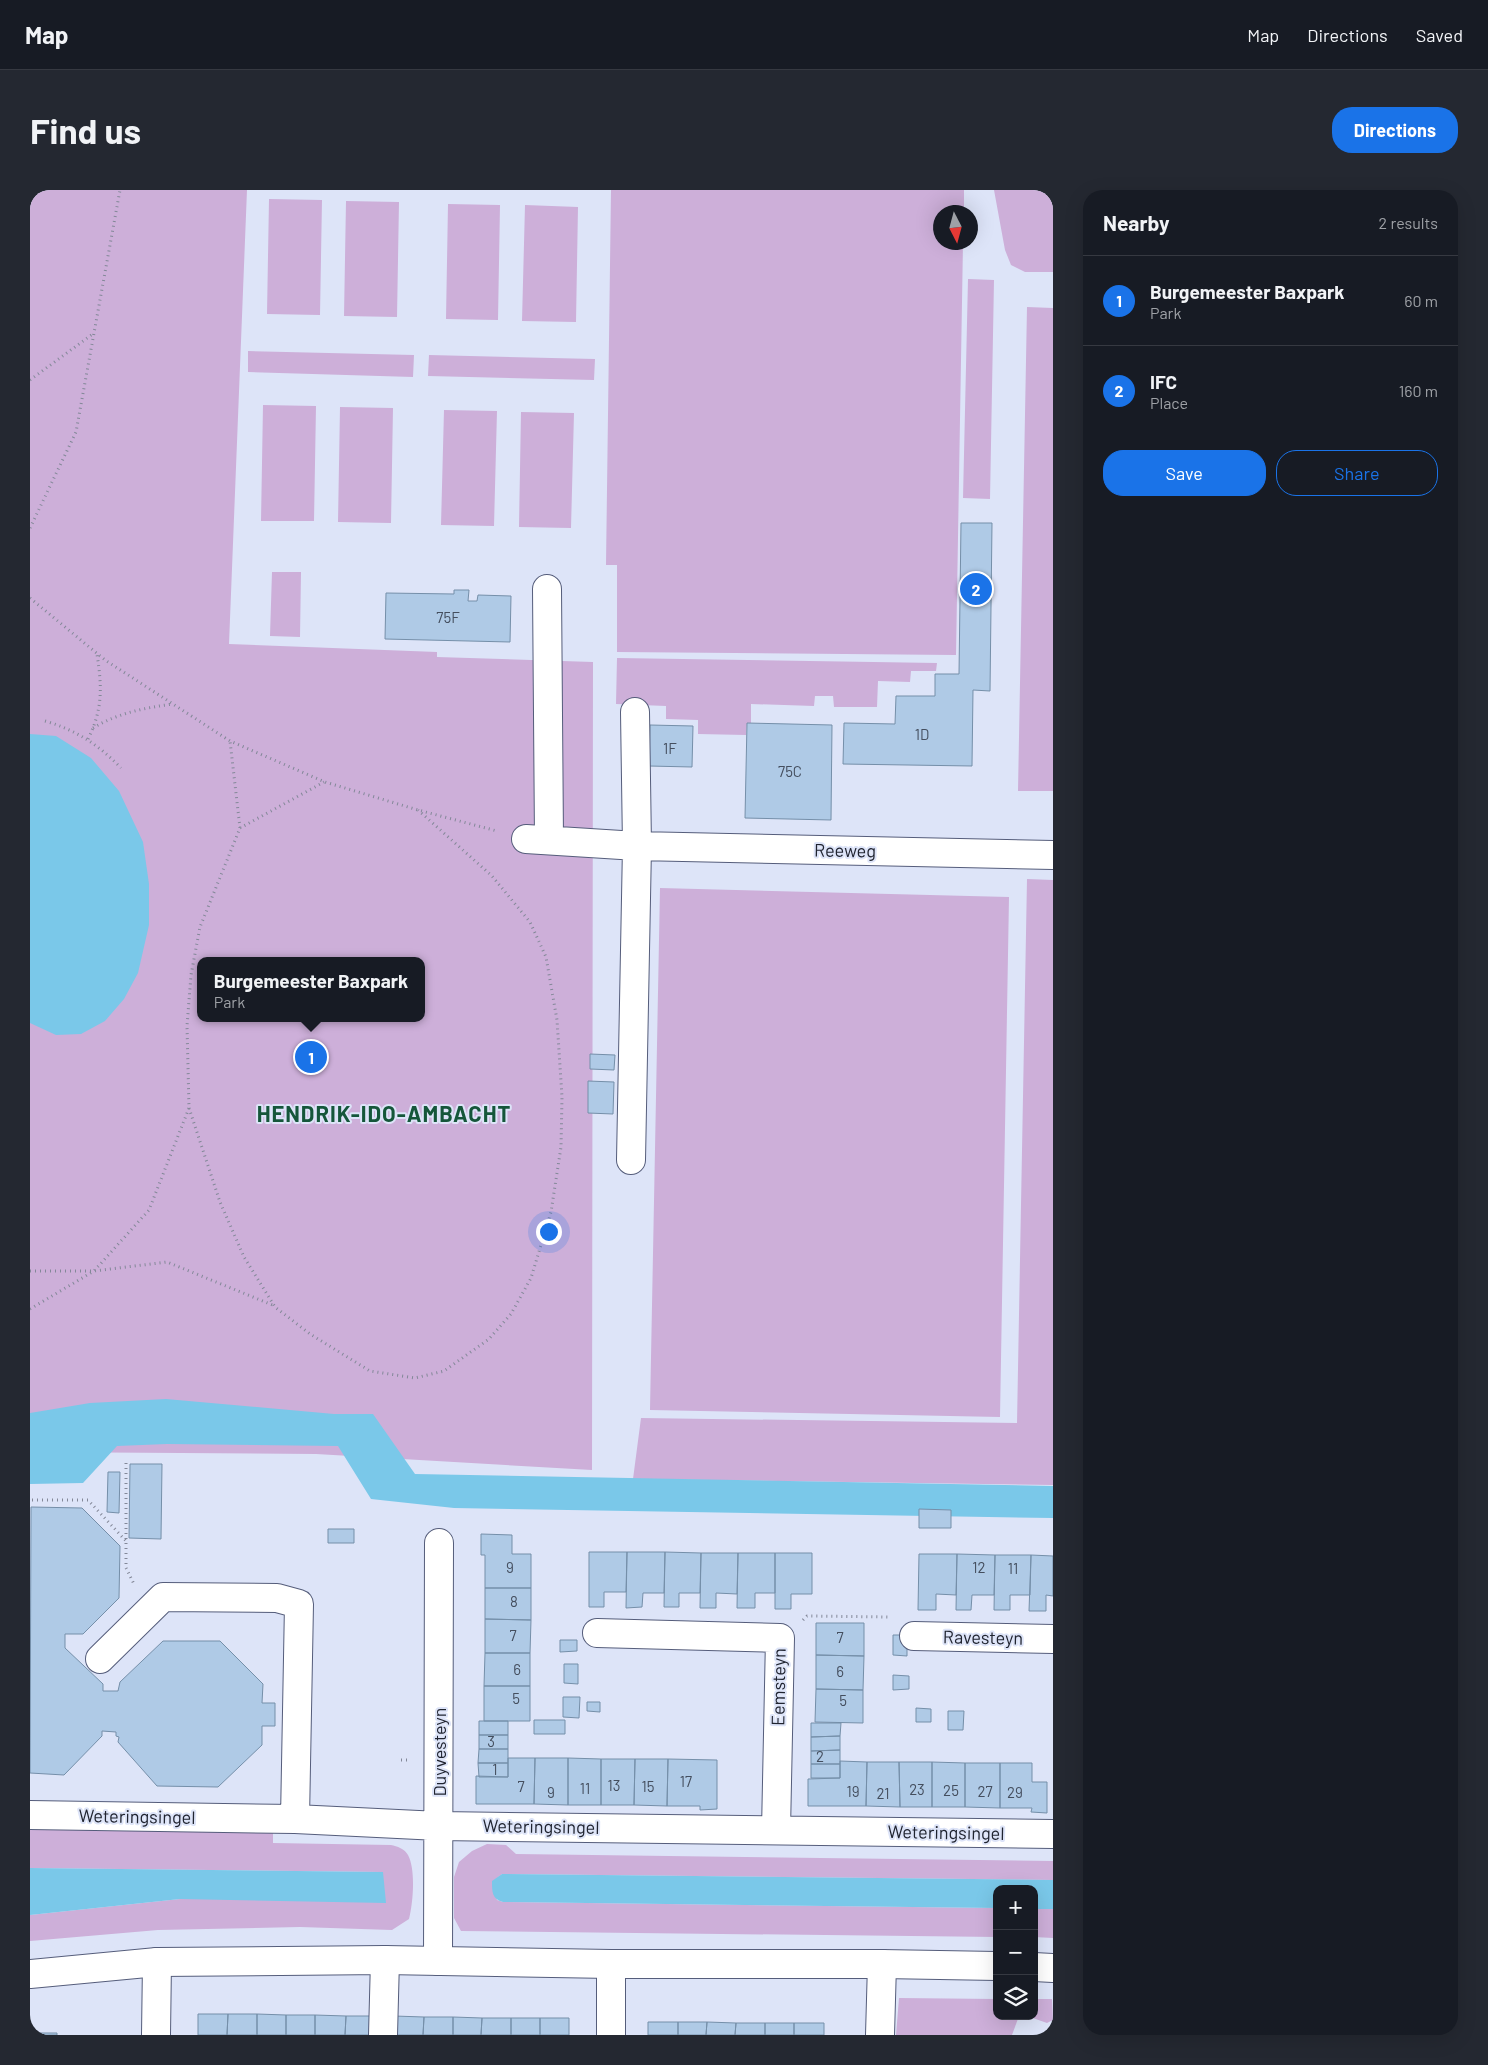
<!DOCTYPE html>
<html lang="en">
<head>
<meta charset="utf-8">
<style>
	:root { --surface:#171b24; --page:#242831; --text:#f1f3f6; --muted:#9ea1a6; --line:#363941; --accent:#1a73e8 }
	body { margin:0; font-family:Barlow,sans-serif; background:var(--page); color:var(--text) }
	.controls { position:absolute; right:15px; bottom:15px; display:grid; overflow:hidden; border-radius:10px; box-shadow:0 5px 20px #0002 }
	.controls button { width:45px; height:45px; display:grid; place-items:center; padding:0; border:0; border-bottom:1px solid var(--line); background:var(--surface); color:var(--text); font:25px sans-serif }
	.compass { position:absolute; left:903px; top:15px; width:45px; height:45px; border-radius:50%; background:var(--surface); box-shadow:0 5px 20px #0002; rotate:174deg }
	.you { position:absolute; left:518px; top:1041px; width:18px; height:18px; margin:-12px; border:4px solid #fff; border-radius:50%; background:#1a73e8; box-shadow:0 0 0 8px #1a73e833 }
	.badge { display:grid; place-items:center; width:32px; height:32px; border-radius:50%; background:var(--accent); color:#fff; font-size:16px; font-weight:700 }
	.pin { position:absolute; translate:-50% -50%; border:2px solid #fff; box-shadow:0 1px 5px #0006 }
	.popup { position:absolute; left:167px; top:767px; width:228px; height:65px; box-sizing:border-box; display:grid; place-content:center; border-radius:10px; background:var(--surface); filter:drop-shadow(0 1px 4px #0005); font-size:16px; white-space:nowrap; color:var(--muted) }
	.popup b { font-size:19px; color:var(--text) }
	.popup::after { content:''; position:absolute; left:50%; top:100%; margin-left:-10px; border:10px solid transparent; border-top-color:var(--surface) }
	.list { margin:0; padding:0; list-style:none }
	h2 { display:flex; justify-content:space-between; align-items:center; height:65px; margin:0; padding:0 20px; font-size:21px }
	h2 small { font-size:16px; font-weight:400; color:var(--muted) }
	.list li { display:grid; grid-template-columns:32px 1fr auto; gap:15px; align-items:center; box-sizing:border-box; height:90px; padding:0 20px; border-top:1px solid var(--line) }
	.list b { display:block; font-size:19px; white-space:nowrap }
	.list p { margin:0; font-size:16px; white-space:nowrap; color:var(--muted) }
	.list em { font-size:16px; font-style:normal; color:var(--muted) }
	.actions { display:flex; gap:10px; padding:15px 20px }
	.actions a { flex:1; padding:11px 0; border:1px solid var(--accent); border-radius:20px; text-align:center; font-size:18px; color:var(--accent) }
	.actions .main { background:var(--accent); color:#fff }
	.icon { flex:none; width:28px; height:28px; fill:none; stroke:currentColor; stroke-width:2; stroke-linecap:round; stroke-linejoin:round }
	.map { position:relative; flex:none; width:1023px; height:1845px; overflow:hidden; border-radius:20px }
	header { display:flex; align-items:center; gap:30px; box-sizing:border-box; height:70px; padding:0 25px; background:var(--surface); border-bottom:1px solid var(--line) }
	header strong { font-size:24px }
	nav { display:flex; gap:28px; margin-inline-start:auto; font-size:18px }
	.intro { display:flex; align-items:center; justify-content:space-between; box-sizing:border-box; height:120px; padding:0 30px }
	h1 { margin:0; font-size:35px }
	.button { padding:12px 22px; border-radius:20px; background:var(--accent); color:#fff; font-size:18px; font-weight:700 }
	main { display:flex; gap:30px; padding:0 30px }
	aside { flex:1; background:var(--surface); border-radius:20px; box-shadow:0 5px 20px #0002 }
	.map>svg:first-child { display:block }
	.green { fill:#cdafd9; fill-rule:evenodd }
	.water { fill:#7ac8e9 }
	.building { fill:#afcae6; stroke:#758fa9 }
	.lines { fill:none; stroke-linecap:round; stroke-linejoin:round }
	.minor-casing { stroke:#555d7b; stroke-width:30 }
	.major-casing { stroke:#555d7b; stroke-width:30 }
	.path { stroke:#838898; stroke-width:3; stroke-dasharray:1 4; stroke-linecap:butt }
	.minor { stroke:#fff; stroke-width:28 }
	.major { stroke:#fff; stroke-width:28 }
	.labels { text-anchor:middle; stroke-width:4; stroke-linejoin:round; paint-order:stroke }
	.number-label { font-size:15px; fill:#444e5e }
	.street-label { font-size:18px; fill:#202430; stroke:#dde4f8 }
	.district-label { font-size:22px; font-weight:bold; letter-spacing:1px; fill:#15563a; stroke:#dde4f8 }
</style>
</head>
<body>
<header>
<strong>Map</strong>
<nav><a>Map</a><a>Directions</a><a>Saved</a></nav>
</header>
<div class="intro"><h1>Find us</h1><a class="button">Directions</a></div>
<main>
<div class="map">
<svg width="1023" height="1845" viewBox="0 0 1023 1845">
	<rect width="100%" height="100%" fill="#dde4f8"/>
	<!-- green -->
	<path class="green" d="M 0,0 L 217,0 L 199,454 L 407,462 L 407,467 L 563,472 L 562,1280 L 286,1264 L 0,1262 ZM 171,771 L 391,771 L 391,828 L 171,828 Z
		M 581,0 L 934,0 L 934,22 L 911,22 L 911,52 L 933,53 L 926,465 L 587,462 L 587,375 L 576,375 Z
		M 964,0 L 1023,0 L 1023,82 L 995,82 L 981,75 L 975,60 Z
		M 239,9 L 292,10 L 290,125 L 237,124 Z
		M 316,11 L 369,12 L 367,127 L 314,126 Z
		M 418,14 L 470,15 L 468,130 L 416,129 Z
		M 495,15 L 548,17 L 546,132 L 492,131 Z
		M 938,89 L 964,90 L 960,309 L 933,308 Z
		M 997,117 L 1023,118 L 1023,601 L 988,601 Z
		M 218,161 L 384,165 L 383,187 L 218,182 Z
		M 399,165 L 565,169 L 564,190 L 398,186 Z
		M 233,215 L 286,216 L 284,331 L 231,331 Z
		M 310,217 L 363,218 L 361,333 L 308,332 Z
		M 414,220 L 467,221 L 464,336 L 411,335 Z
		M 491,222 L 544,223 L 541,338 L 489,337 Z
		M 242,382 L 271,382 L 270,447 L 240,446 Z
		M 587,468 L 907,473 L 906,481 L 881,481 L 880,492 L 848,491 L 847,517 L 804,517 L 803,506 L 785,506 L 784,516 L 721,514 L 721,533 L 717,534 L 716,545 L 668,544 L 668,530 L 636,529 L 636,516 L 586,514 Z
		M 997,689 L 1023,690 L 1023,1295 L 603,1289 L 611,1228 L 987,1233 Z
		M 630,698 L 979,707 L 970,1227 L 620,1220 Z
		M 0,1638 L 243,1641 L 243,1653 L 361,1655 C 367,1656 375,1659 378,1665 C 386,1680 383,1713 379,1729 L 362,1740 L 270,1737 L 128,1740 L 0,1751 L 0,1725 L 150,1709 L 352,1682 L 0,1678 Z
		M 457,1654 L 476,1655 L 486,1664 L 1023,1671 L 1023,1690 L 472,1684 L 462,1692 L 467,1710 L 473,1712 L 967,1718 L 967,1747 L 431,1741 L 424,1728 L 424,1687 L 429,1672 L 442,1661 Z
		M 1004,1719 L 1023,1719 L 1023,1748 L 1004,1747 Z
		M 869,1808 L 967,1809 L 967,1826 L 989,1826 L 982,1845 L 866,1845 Z
		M 1004,1809 L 1022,1809 L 1023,1830 L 1017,1833 L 997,1826 L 1004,1826 Z"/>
	<!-- water -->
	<path class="water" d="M 0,544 L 26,546 L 61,568 L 89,601 L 113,652 L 119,694 L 119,735 L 108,783 L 94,809 L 75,831 L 51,844 L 26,845 L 0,833 Z
		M 136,1209 L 304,1224 L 343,1224 L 385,1284 L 1023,1296 L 1023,1328 L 424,1318 L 341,1309 L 308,1256 L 137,1254 L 87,1256 L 53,1293 L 0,1294 L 0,1223 L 60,1213 Z
		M 0,1678 L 353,1682 L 356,1713 L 150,1709 L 0,1725 Z
		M 472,1684 L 1023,1690 L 1023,1719 L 1004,1719 L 1004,1699 L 967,1699 L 967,1718 L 473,1712 C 462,1709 462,1702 462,1691 Z"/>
	<!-- building -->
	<path class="building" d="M 931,333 L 962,333 L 960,501 L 943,500 L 942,576 L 813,574 L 814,533 L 865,534 L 866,506 L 905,506 L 905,484 L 929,484 Z
		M 424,400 L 439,400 L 438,411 L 447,411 L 448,405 L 481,406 L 480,452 L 355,449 L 356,403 L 424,404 Z
		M 717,533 L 802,535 L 801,630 L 715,628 Z
		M 620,535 L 663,536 L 662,577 L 619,576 Z
		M 560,864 L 585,865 L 584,880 L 560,879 Z
		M 558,891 L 584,892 L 583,924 L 558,923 Z
		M 100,1274 L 132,1274 L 131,1349 L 99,1348 Z
		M 78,1282 L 90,1282 L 89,1323 L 77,1322 Z
		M 1,1317 L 52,1318 L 90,1356 L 89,1408 L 53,1444 L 35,1444 L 35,1458 L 73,1494 L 73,1501 L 88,1501 L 90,1492 L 133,1451 L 190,1451 L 233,1494 L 232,1513 L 245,1513 L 245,1536 L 232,1536 L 232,1555 L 188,1597 L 127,1596 L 88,1552 L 89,1547 L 86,1546 L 86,1542 L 72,1541 L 72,1546 L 34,1585 L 0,1583 Z
		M 889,1319 L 921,1320 L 921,1338 L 889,1338 Z
		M 298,1339 L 324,1339 L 324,1353 L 298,1353 Z
		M 451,1344 L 482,1345 L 482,1364 L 501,1364 L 501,1398 L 455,1398 L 455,1365 L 451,1365 Z
		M 559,1362 L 597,1362 L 596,1402 L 574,1402 L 574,1417 L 559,1417 Z
		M 597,1362 L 635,1362 L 634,1403 L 613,1403 L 612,1417 L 596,1418 Z
		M 635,1362 L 671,1363 L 670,1403 L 649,1403 L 649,1417 L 634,1417 Z
		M 671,1363 L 708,1363 L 707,1404 L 686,1403 L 686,1418 L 670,1418 Z
		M 708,1363 L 745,1363 L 745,1403 L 725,1403 L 725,1418 L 707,1418 Z
		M 745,1363 L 782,1363 L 782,1404 L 761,1404 L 761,1419 L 745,1419 Z
		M 889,1364 L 927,1364 L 926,1405 L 906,1404 L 906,1420 L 888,1420 Z
		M 927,1364 L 965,1365 L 964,1405 L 942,1405 L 941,1420 L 926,1420 Z
		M 965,1365 L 1001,1365 L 1000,1405 L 980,1405 L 980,1420 L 964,1420 Z
		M 1001,1365 L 1023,1366 L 1023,1406 L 1016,1405 L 1016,1421 L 999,1421 Z
		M 455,1398 L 501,1398 L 501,1430 L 455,1429 Z
		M 455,1429 L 501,1430 L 500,1463 L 455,1463 Z
		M 786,1433 L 834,1433 L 834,1466 L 786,1465 Z
		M 863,1445 L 877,1445 L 877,1466 L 863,1465 Z
		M 530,1450 L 547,1450 L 547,1461 L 530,1462 Z
		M 455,1463 L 500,1463 L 500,1496 L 454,1496 Z
		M 786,1465 L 834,1466 L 833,1500 L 786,1499 Z
		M 534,1474 L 548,1474 L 548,1494 L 534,1493 Z
		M 863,1485 L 879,1486 L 879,1499 L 863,1500 Z
		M 454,1496 L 500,1496 L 500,1531 L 454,1531 Z
		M 786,1499 L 833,1500 L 833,1533 L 785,1532 Z
		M 533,1507 L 550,1507 L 549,1528 L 533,1527 Z
		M 557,1512 L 570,1512 L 570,1522 L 557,1521 Z
		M 886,1518 L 901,1519 L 901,1532 L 886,1532 Z
		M 918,1521 L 934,1521 L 933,1540 L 918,1540 Z
		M 504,1530 L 535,1530 L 535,1544 L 504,1544 Z
		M 449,1531 L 478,1531 L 478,1545 L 449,1545 Z
		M 781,1533 L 811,1533 L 810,1546 L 781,1547 Z
		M 449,1545 L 478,1545 L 478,1559 L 449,1559 Z
		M 810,1546 L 810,1560 L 781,1561 L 781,1547 Z
		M 449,1559 L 478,1559 L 478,1573 L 448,1573 Z
		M 810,1560 L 810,1574 L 781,1574 L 781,1561 Z
		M 478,1568 L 505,1568 L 504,1614 L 446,1614 L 446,1586 L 478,1587 Z
		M 505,1568 L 538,1568 L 538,1615 L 504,1614 Z
		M 538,1568 L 571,1569 L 571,1615 L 538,1615 Z
		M 571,1569 L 605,1569 L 604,1615 L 571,1615 Z
		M 605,1569 L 638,1569 L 637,1616 L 604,1615 Z
		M 638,1569 L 687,1570 L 687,1619 L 670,1620 L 670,1616 L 637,1616 Z
		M 810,1571 L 837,1572 L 836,1616 L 778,1616 L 778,1589 L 810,1588 Z
		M 837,1572 L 869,1572 L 870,1617 L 836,1616 Z
		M 869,1572 L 902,1572 L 902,1617 L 870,1617 Z
		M 902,1572 L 935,1573 L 935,1617 L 902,1617 Z
		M 448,1573 L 478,1573 L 478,1587 L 449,1587 Z
		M 935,1573 L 970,1573 L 970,1618 L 935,1617 Z
		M 970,1573 L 1002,1573 L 1002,1592 L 1017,1592 L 1017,1623 L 1001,1622 L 1002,1618 L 970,1618 Z
		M 781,1574 L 810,1574 L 810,1588 L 781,1588 Z
		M 168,1824 L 198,1824 L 197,1845 L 168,1845 Z
		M 198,1824 L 227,1824 L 227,1845 L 197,1845 Z
		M 227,1824 L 256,1825 L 256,1845 L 227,1845 Z
		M 256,1825 L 285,1825 L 285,1845 L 256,1845 Z
		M 285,1825 L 316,1826 L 315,1845 L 285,1845 Z
		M 316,1826 L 344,1826 L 344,1845 L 315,1845 Z
		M 364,1826 L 394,1827 L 393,1845 L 363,1845 Z
		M 394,1827 L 423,1827 L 423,1845 L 393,1845 Z
		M 423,1827 L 452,1828 L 451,1845 L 423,1845 Z
		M 452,1828 L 481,1828 L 481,1845 L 451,1845 Z
		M 481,1828 L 510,1828 L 510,1845 L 481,1845 Z
		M 510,1828 L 539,1828 L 539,1845 L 510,1845 Z
		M 618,1832 L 648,1832 L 648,1845 L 618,1845 Z
		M 648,1832 L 677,1832 L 676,1845 L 648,1845 Z
		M 677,1832 L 706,1833 L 705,1845 L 676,1845 Z
		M 706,1833 L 735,1833 L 735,1845 L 705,1845 Z
		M 735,1833 L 764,1833 L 764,1845 L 735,1845 Z
		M 764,1833 L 794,1833 L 794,1845 L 764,1845 Z
		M 0,1843 L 27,1843 L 27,1845 L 0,1845 Z"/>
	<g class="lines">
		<defs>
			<path id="minor" d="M 517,399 L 519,650
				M 496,649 L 607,656 L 1023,665
				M 601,970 L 607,656 L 605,522
				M 567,1443 L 750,1448 L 746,1640
				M 884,1446 L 1023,1449
				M 70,1469 L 133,1407 L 247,1408 L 269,1414 L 265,1629
				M 0,1625 L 265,1629 L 409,1636 L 1023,1644
				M 408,1771 L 409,1353
				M 126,1845 L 127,1772
				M 353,1845 L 355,1770
				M 581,1845 L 581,1774
				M 850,1845 L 852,1774"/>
			<path id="major" d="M 1004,1777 L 1023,1778
				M 0,1784 L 127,1772 L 355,1770 L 581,1774 L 852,1774 L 967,1776"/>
		</defs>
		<!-- minor casing -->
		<use href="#minor" class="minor-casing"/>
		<!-- major casing -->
		<use href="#major" class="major-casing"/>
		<!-- path -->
		<path class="path" d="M 0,190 L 64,143
			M 0,338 L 46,242 L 90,0
			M 0,408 L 75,470 L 200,551 L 295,592 L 388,620 L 467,641
			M 15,531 C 46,540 69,555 91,578
			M 63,538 C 88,523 114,518 143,514
			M 58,549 C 73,519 72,497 67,464
			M 210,638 L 294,592
			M 159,918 L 190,1012 L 214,1067 L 245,1117 L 280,1144 L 340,1181 L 385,1188 L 414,1181 L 459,1149 L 481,1124 L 501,1088 L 521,1022 L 531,957 L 532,907 L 527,830 L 516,767 L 500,732 L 462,686 L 388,620
			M 0,1081 L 64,1081 L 137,1072 L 245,1116
			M 0,1119 L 64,1081 L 119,1020 L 159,918 L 157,836 L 161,785 L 170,737 L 210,638 L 200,551
			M 96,1273 L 96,1378 L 104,1394
			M 2,1310 L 58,1310 L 96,1351
			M 773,1430 L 777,1426 L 860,1427
			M 371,1570 L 379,1570"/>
		<!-- minor -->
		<use href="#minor" class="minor"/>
		<!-- major -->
		<use href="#major" class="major"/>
	</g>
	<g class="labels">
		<!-- number labels -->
		<g class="number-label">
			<text x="418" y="433">75F</text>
			<text x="892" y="550">1D</text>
			<text x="640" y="564">1F</text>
			<text x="760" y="587">75C</text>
			<text x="480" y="1383">9</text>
			<text x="949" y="1383">12</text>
			<text x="983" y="1384">11</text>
			<text x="484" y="1417">8</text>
			<text x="483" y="1451">7</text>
			<text x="810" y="1453">7</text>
			<text x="487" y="1485">6</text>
			<text x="810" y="1487">6</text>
			<text x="486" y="1514">5</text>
			<text x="813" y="1516">5</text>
			<text x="461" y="1557">3</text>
			<text x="790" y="1572">2</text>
			<text x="465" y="1585">1</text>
			<text x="656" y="1597">17</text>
			<text x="584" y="1601">13</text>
			<text x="491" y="1602">7</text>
			<text x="618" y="1602">15</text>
			<text x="555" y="1604">11</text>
			<text x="887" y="1605">23</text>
			<text x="921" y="1606">25</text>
			<text x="823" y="1607">19</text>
			<text x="955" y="1607">27</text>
			<text x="521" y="1608">9</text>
			<text x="985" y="1608">29</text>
			<text x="853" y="1609">21</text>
		</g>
		<!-- street labels -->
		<g class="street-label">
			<text transform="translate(815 661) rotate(1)" y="6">Reeweg</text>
			<text transform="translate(953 1448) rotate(1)" y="6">Ravesteyn</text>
			<text transform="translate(749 1497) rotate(-89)" y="6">Eemsteyn</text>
			<text transform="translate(410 1562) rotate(-90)" y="6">Duyvesteyn</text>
			<text transform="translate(107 1627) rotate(1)" y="6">Weteringsingel</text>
			<text transform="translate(511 1637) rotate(1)" y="6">Weteringsingel</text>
			<text transform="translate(916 1643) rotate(1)" y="6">Weteringsingel</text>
		</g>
		<!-- district labels -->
		<g class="district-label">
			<text x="354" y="932">HENDRIK-IDO-AMBACHT</text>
		</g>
	</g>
</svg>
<div class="controls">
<button>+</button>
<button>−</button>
<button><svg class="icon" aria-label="layers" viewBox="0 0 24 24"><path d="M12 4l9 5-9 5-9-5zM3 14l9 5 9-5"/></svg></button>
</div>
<svg class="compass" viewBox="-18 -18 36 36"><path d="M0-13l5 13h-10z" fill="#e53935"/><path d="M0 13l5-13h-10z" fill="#9ea1a6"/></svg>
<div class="you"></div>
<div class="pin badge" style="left:281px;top:867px">1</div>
<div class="popup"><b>Burgemeester Baxpark</b>Park</div>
<div class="pin badge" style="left:946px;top:399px">2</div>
</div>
<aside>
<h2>Nearby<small>2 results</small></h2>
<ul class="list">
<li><span class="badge">1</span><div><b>Burgemeester Baxpark</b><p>Park</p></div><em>60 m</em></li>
<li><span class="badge">2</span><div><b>IFC</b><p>Place</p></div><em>160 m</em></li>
</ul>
<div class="actions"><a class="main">Save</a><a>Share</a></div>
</aside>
</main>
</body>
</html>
